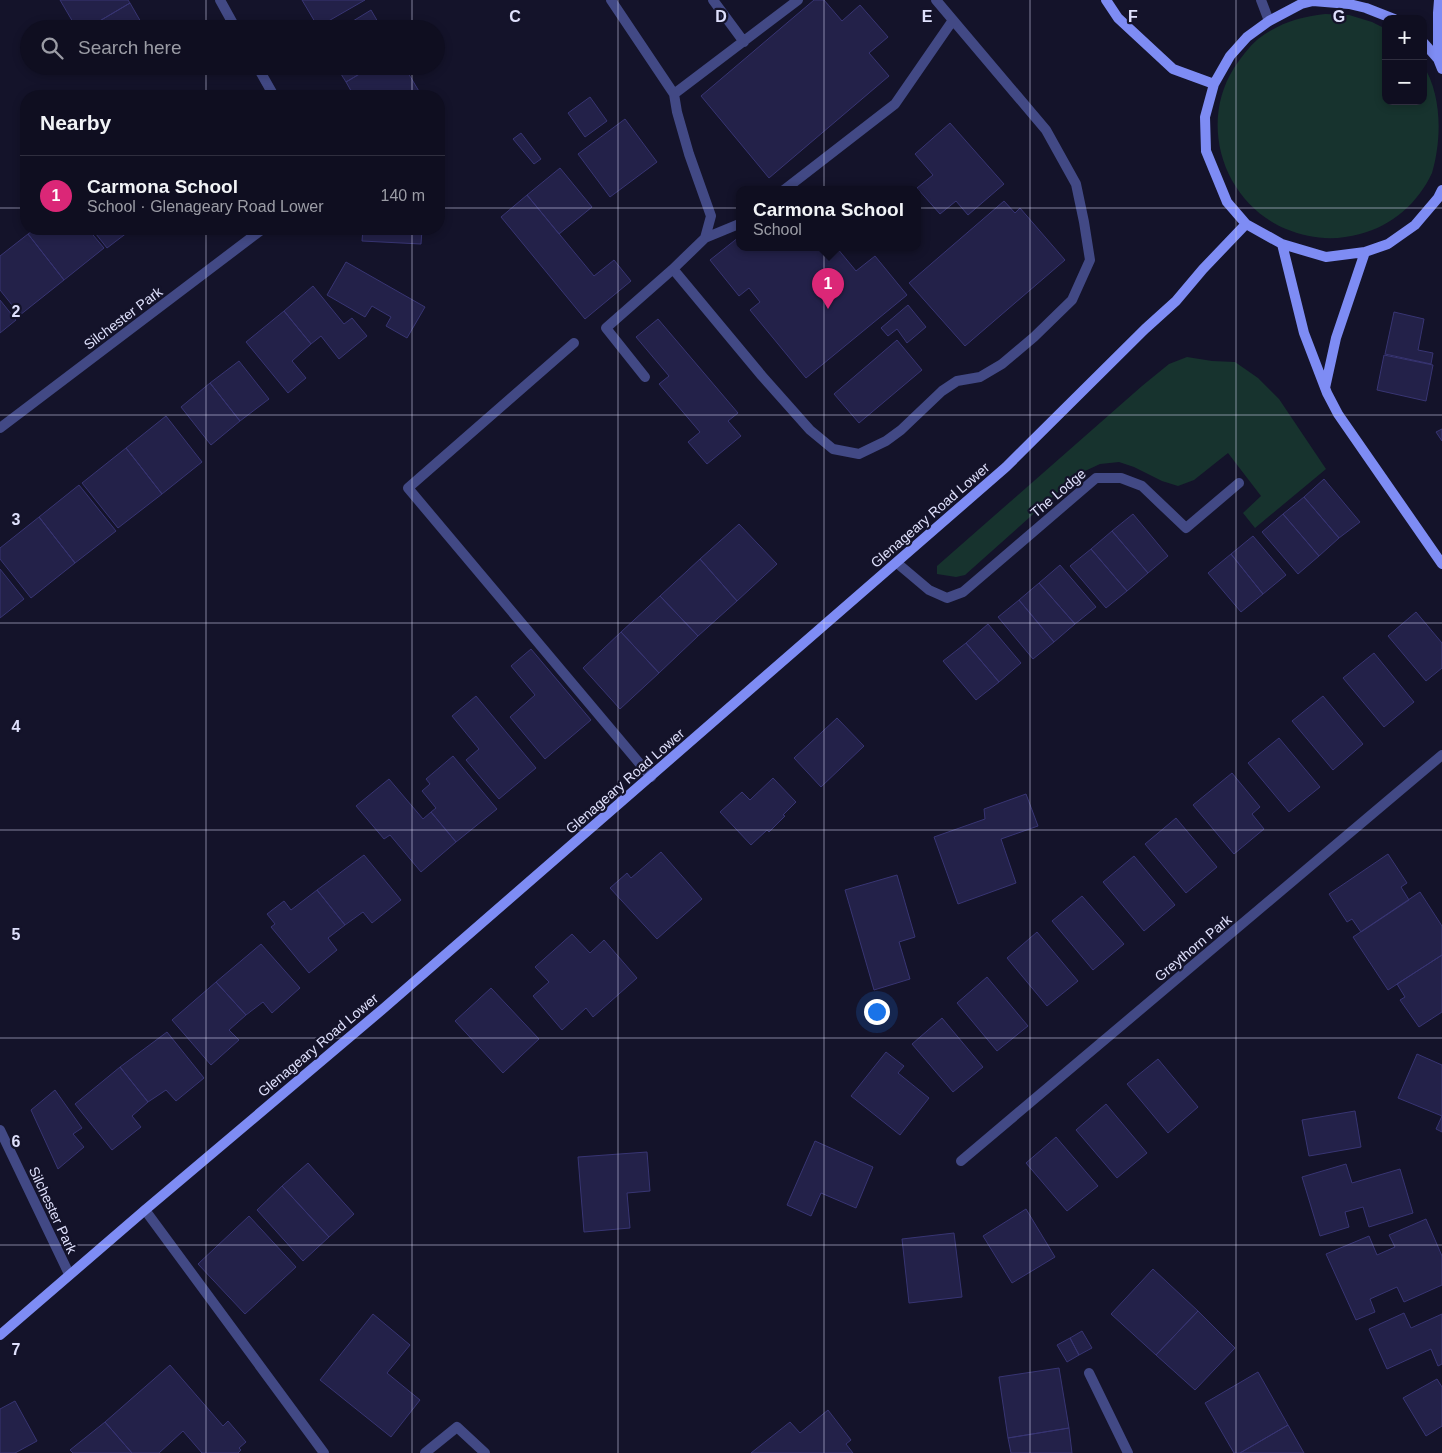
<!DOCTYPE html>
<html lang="en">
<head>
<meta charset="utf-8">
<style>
	:root { --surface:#0f0e20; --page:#181729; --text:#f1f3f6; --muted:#9b9ca5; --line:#2f2e3e; --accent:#db2777 }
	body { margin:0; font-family:Arial,sans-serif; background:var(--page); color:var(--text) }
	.controls { position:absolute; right:15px; top:15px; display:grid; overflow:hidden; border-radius:10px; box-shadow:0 2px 8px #0003 }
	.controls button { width:45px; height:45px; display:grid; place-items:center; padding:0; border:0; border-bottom:1px solid var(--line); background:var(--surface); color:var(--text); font:25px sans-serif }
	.you { position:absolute; left:876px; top:1011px; width:18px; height:18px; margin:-12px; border:4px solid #fff; border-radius:50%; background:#1a73e8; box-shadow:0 0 0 8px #1a73e833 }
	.badge { display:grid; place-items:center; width:32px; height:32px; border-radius:50%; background:var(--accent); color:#fff; font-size:16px; font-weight:700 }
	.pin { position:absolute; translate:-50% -41px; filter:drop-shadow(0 1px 2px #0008) }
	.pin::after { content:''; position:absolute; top:26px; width:18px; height:15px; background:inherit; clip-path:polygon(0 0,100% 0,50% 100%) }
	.popup { position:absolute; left:736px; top:186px; width:185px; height:65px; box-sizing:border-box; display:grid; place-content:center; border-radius:10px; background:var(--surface); filter:drop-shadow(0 1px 4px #0005); font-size:16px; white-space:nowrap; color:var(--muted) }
	.popup b { font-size:19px; color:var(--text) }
	.popup::after { content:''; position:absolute; left:50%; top:100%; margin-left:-10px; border:10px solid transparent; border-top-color:var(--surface) }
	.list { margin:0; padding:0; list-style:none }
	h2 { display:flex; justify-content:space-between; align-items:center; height:65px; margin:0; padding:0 20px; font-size:21px }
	h2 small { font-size:16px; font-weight:400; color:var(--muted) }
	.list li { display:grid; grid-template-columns:32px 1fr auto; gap:15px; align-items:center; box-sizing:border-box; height:80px; padding:0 20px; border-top:1px solid var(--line) }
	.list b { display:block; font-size:19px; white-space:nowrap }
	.list p { margin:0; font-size:16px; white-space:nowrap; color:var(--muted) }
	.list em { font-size:16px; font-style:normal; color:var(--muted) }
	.icon { flex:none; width:28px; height:28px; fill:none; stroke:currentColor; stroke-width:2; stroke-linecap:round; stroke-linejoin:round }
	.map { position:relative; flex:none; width:1442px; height:1453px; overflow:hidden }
	.search { position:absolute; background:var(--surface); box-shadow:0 2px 8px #0003; left:20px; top:20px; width:425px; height:55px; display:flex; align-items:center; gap:12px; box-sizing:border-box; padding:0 18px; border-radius:28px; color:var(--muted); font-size:19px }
	.panel { position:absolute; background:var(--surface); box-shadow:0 2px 8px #0003; left:20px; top:90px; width:425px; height:145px; border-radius:20px }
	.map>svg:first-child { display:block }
	.green { fill:#17332e }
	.building { fill:#232149; stroke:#383573 }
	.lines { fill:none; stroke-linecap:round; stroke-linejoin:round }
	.lane { stroke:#424985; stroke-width:10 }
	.street { stroke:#424985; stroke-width:10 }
	.secondary { stroke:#7e8cf4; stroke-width:10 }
	.grid { fill:none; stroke:#dfe0fc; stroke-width:1; stroke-opacity:0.55 }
	.labels { text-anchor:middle; stroke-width:4.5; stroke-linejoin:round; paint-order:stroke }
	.street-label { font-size:14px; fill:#dfe0fc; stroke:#14132a }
	.grid-label { font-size:16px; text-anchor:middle; font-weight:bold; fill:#dfe0fc; stroke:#14132a; stroke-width:4.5; stroke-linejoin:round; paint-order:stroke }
</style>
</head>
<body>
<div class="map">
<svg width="1442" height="1453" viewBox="0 0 1442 1453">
	<rect width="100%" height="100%" fill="#14132a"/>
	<!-- green -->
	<path class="green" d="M 1325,14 L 1349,15 L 1372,22 L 1386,29 L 1386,101 L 1423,101 L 1423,65 C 1442,95 1442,139 1432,173 C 1418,203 1392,226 1360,234 C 1335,241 1310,239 1286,229 C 1224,203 1198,125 1234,68 C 1241,57 1249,47 1258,39 C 1279,23 1300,17 1325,14 Z
		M 1187,357 L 1212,361 L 1235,362 L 1258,378 L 1279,399 L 1326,469 L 1255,528 L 1243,513 L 1261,496 L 1228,453 L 1194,480 L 1178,486 L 1162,481 L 1134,467 L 1119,462 L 1100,464 L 1085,471 L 1058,492 L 965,575 L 956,577 L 937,574 L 937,566 L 1142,386 L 1169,364 Z"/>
	<!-- building -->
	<path class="building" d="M 60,0 L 128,0 L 130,3 L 86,29 L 77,29 Z
		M 302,0 L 365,0 L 318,27 Z
		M 814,0 L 824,0 L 842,21 L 860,5 L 888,37 L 869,53 L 889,76 L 769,178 L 701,96 Z
		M 130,3 L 145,29 L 86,29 Z
		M 371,10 L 382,29 L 340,29 Z
		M 99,66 L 116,66 L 103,73 Z
		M 336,66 L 373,66 L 346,82 Z
		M 373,66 L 404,66 L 420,93 L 415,96 L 354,96 L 346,82 Z
		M 590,97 L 607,121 L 585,137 L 568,113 Z
		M 625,119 L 657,162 L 610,197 L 578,154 Z
		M 950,123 L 1004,184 L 968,215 L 956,201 L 940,214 L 917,188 L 933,175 L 915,154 Z
		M 521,133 L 541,159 L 534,164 L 513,139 Z
		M 560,168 L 592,207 L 559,234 L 527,195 Z
		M 527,195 L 594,276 L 614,260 L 631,281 L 585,319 L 501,217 Z
		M 1004,201 L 1015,213 L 1020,208 L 1065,260 L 965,346 L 909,283 Z
		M 35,229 L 88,229 L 104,248 L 64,280 L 28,234 Z
		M 92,229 L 132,229 L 107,248 Z
		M 363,229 L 422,229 L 421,244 L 362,241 Z
		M 28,234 L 64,280 L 20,315 L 0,290 L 0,256 Z
		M 739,237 L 739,248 L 837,248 L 856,271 L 875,256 L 907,295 L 806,378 L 750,310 L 760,302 L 749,288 L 739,296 L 710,260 Z
		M 346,262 L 425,307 L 407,338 L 386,326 L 391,317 L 372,306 L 365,317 L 327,295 Z
		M 313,286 L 344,324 L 352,318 L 367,336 L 339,359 L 321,336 L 311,344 L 284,311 Z
		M 0,300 L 16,320 L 0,333 Z
		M 908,305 L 926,327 L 907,343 L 897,329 L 888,336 L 881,328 Z
		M 284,311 L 311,344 L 292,361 L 306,378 L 288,393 L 246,342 Z
		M 1394,312 L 1424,319 L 1418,350 L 1433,353 L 1431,364 L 1385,354 Z
		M 658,319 L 738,413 L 728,421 L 741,436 L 707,464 L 688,442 L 700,432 L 659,384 L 669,376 L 636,337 Z
		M 897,340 L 922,370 L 859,423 L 834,394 Z
		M 1384,355 L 1433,365 L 1426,401 L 1377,390 Z
		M 239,361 L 269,399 L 240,421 L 210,383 Z
		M 210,383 L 240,421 L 211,445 L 181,407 Z
		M 166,416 L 202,462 L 162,494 L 126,448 Z
		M 1442,429 L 1442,441 L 1436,432 Z
		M 126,448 L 162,494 L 118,528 L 82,483 Z
		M 1324,479 L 1360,522 L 1339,538 L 1304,497 Z
		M 79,485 L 116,531 L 75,563 L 39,517 Z
		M 1304,497 L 1339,538 L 1319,556 L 1283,514 Z
		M 1133,514 L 1168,556 L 1148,573 L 1112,531 Z
		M 1283,514 L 1319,556 L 1298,574 L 1262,532 Z
		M 39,517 L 75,563 L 31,598 L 0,559 L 0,548 Z
		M 739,524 L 777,564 L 737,601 L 700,559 Z
		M 1112,531 L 1148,573 L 1127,591 L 1091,549 Z
		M 1253,536 L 1286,575 L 1263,594 L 1231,554 Z
		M 1091,549 L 1127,591 L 1106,608 L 1070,566 Z
		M 1231,554 L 1263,594 L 1241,612 L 1208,573 Z
		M 700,559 L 737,601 L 698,636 L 660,596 Z
		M 1060,565 L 1096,607 L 1075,624 L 1039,583 Z
		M 0,569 L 24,599 L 0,618 Z
		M 1039,583 L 1075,624 L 1054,642 L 1019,600 Z
		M 660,596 L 698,636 L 659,673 L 621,632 Z
		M 1019,600 L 1054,642 L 1033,659 L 998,617 Z
		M 1416,612 L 1442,643 L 1442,668 L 1426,681 L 1388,636 Z
		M 988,624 L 1021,663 L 999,682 L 966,643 Z
		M 621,632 L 659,673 L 620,709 L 583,668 Z
		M 966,643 L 999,682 L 976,700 L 943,661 Z
		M 531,649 L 591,720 L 545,759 L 510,717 L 535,695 L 511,666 Z
		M 1374,653 L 1414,702 L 1384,727 L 1343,678 Z
		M 476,696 L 536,768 L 499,799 L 466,760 L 479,749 L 452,716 Z
		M 1323,696 L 1363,744 L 1333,770 L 1292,721 Z
		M 837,718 L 864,746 L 821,787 L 794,758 Z
		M 1279,738 L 1320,787 L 1289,812 L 1248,763 Z
		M 453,756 L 497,809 L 456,842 L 431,812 L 436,808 L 422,791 L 430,784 L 426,779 Z
		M 1232,773 L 1260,807 L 1252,814 L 1264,829 L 1234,854 L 1193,805 Z
		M 773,778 L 796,802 L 783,815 L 785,816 L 769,832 L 767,830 L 751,845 L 720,812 L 742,792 L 750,800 Z
		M 389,779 L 423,819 L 431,812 L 456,842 L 421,872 L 390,835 L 384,839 L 356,806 Z
		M 1026,794 L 1038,826 L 1001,839 L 1016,883 L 958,904 L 934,837 L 985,819 L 984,809 Z
		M 1176,818 L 1217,867 L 1186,893 L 1145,844 Z
		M 661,852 L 702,899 L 657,939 L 610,888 L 627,873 L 631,878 Z
		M 1388,854 L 1407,883 L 1401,887 L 1409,900 L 1361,932 L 1352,919 L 1347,922 L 1329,894 Z
		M 364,855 L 401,900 L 372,923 L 363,912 L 345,925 L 317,890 Z
		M 1134,856 L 1175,905 L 1144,931 L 1103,882 Z
		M 897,875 L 915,937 L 899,942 L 910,979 L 874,990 L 845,890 Z
		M 317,890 L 345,925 L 328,938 L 337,950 L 309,973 L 271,927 L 275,924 L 267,914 L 284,901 L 291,910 Z
		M 1420,892 L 1442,926 L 1442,955 L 1388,990 L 1353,937 Z
		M 1082,896 L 1124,944 L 1093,970 L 1052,921 Z
		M 1037,932 L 1078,981 L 1047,1006 L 1007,958 Z
		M 572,934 L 590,953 L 604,940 L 637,978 L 593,1017 L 586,1008 L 562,1030 L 533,996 L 549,982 L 535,967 Z
		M 261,944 L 300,988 L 272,1013 L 263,1002 L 246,1015 L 216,982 Z
		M 1442,955 L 1442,1012 L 1419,1027 L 1400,1000 L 1405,997 L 1397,984 Z
		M 987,977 L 1028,1026 L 997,1051 L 957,1003 Z
		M 216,982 L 246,1015 L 229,1030 L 239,1040 L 211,1065 L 172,1020 Z
		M 491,988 L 539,1039 L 503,1073 L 455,1021 Z
		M 942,1018 L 983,1067 L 953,1092 L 912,1044 Z
		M 167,1032 L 204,1078 L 176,1101 L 166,1090 L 148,1102 L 120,1067 Z
		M 886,1052 L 904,1066 L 898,1073 L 929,1098 L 900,1135 L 851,1096 Z
		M 1417,1054 L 1442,1065 L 1442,1132 L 1436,1129 L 1442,1116 L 1398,1098 Z
		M 1158,1059 L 1198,1107 L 1168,1133 L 1127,1084 Z
		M 120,1067 L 148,1102 L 132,1116 L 141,1127 L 112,1150 L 75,1104 Z
		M 55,1090 L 82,1128 L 73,1134 L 84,1147 L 58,1169 L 31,1110 Z
		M 1106,1104 L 1147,1153 L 1117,1178 L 1076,1130 Z
		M 1355,1111 L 1361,1147 L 1309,1156 L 1302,1120 Z
		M 1056,1137 L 1098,1186 L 1067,1211 L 1026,1163 Z
		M 815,1141 L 873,1167 L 856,1208 L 821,1193 L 811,1216 L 787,1205 Z
		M 647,1152 L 650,1191 L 627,1193 L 630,1228 L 584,1232 L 578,1157 Z
		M 308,1163 L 354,1214 L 329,1237 L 282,1186 Z
		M 1346,1164 L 1352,1183 L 1400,1169 L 1413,1213 L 1369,1227 L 1363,1207 L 1345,1212 L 1349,1227 L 1320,1236 L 1302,1177 Z
		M 282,1186 L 329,1237 L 303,1261 L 257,1210 Z
		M 1026,1209 L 1055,1257 L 1012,1283 L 983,1236 Z
		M 249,1216 L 296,1267 L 245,1314 L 198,1264 Z
		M 1426,1219 L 1442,1256 L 1442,1285 L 1404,1302 L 1397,1287 L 1370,1299 L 1375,1312 L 1356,1320 L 1326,1254 L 1369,1236 L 1377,1255 L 1395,1247 L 1389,1235 Z
		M 954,1233 L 962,1297 L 909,1303 L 902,1239 Z
		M 1153,1269 L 1198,1311 L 1156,1355 L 1111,1314 Z
		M 1198,1311 L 1235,1348 L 1195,1390 L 1156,1355 Z
		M 1404,1313 L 1411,1328 L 1442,1314 L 1442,1364 L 1438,1366 L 1431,1349 L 1387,1369 L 1369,1329 Z
		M 373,1314 L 410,1345 L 387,1373 L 420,1400 L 391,1437 L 320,1380 Z
		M 1082,1331 L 1092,1348 L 1079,1355 L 1070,1338 Z
		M 1070,1338 L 1079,1355 L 1067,1362 L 1057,1345 Z
		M 170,1365 L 223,1426 L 228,1421 L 246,1442 L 239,1448 L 241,1450 L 238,1453 L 202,1453 L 183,1431 L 159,1453 L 132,1453 L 105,1422 Z
		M 1059,1368 L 1069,1428 L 1008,1438 L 999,1377 Z
		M 1258,1372 L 1288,1425 L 1240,1453 L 1234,1453 L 1205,1403 Z
		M 1437,1379 L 1442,1387 L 1442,1426 L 1426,1436 L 1403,1398 Z
		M 15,1401 L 37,1441 L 15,1453 L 0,1453 L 0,1409 Z
		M 828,1410 L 851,1440 L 846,1444 L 853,1453 L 751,1453 L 790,1422 L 800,1433 Z
		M 105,1422 L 132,1453 L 73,1453 L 70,1450 Z
		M 1288,1425 L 1304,1453 L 1240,1453 Z
		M 1069,1428 L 1072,1453 L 1011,1453 L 1008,1438 Z"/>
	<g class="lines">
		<!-- lane -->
		<path class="lane" d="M 611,0 L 674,94 L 677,112 L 689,154 L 711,216 L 705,238 L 673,269 L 762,376 L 810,430 L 833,449 L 859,454 L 886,441 L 901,430 L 942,391 L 957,381 L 980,377 L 1002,364 L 1034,337 L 1072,300 L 1090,260 L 1084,222 L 1076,184 L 1046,130 L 936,0
			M 713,0 L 744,42
			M 1261,0 L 1269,21
			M 674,94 L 798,0
			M 784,190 L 895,104 L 953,20
			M 705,238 L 739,224
			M 574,343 L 408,488 L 651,777
			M 645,377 L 606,328 L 673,269
			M 145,1210 L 324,1453
			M 425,1453 L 457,1427 L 485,1453"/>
		<!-- street -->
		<path class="street" d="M 220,0 L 236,29
			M 257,66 L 274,96
			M 0,428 L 260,231 L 261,229
			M 897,563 L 929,590 L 947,598 L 963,592 L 1096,478 L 1121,478 L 1142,486 L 1186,528 L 1239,483
			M 0,1130 L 69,1274
			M 961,1161 L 1442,755
			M 1089,1373 L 1128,1453"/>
		<!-- secondary -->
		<path class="secondary" d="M 1106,0 L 1118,18 L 1173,69 L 1214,84
			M 1394,19 L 1366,8 L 1349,4 L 1313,1 L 1301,4 L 1269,21 L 1247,37 L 1230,56 L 1214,84 L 1205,117 L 1206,151 L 1227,202 L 1246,224 L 1282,244 L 1326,257 L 1365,252 L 1388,244 L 1415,225 L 1438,198 L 1442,190
			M 1423,42 L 1438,59 L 1442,69
			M 1438,59 L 1438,13 L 1439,0
			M 1282,244 L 1304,333 L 1327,393 L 1338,414 L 1442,564
			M 1325,388 L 1336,338 L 1365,252
			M 0,1335 L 145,1210 L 384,1008 L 1006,467 L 1145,329 L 1176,301 L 1203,269 L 1246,224"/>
	</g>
	<!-- grid -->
	<path class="grid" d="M 206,0 L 206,29M 412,0 L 412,29M 618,0 L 618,1453M 824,0 L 824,1453M 1030,0 L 1030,1453M 1236,0 L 1236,1453M 206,66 L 206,96M 412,66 L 412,96M 0,208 L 26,208M 439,208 L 1442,208M 206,229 L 206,1453M 412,229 L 412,1453M 0,415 L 1442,415M 0,623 L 1442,623M 0,830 L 1442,830M 0,1038 L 1442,1038M 0,1245 L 1442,1245"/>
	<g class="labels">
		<!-- street labels -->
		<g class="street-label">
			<text transform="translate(123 318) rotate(-37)" y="5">Silchester Park</text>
			<text transform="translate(1058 493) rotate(-40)" y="5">The Lodge</text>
			<text transform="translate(930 515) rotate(-41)" y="5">Glenageary Road Lower</text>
			<text transform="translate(625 781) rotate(-41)" y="5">Glenageary Road Lower</text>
			<text transform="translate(1193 948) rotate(-40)" y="5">Greythorn Park</text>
			<text transform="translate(318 1045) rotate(-40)" y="5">Glenageary Road Lower</text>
			<text transform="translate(53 1210) rotate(65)" y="5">Silchester Park</text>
		</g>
	</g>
	<g class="grid-label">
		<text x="515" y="22">C</text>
		<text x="721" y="22">D</text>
		<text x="927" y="22">E</text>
		<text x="1133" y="22">F</text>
		<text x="1339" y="22">G</text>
		<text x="16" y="317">2</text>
		<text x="16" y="525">3</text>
		<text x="16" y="732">4</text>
		<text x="16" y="940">5</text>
		<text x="16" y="1147">6</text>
		<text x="16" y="1355">7</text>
	</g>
</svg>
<div class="controls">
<button>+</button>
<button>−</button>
</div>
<div class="you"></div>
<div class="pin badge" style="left:828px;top:309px">1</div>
<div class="popup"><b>Carmona School</b>School</div>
<div class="search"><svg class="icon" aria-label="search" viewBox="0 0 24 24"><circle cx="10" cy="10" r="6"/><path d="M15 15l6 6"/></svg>Search here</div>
<section class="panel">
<h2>Nearby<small></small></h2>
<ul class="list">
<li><span class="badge">1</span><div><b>Carmona School</b><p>School · Glenageary Road Lower</p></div><em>140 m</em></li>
</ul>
</section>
</div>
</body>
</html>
